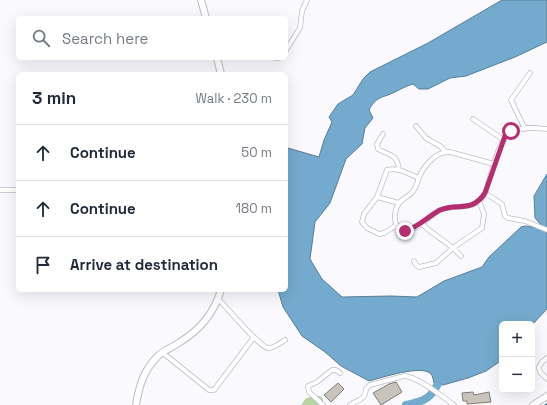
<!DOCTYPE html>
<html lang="en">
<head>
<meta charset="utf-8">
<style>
	:root { --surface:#fff; --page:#f2f2f3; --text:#1f2937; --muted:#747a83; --line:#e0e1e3 }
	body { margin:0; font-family:"Space Grotesk",sans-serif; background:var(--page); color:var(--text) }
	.controls { position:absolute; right:12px; bottom:12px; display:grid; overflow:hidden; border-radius:6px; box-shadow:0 4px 16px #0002 }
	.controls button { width:36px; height:36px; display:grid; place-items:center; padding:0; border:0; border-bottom:1px solid var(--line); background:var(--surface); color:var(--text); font:20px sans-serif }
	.stop { position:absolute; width:12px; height:12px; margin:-9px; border:3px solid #b52e70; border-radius:50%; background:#fff }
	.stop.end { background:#b52e70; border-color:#fff; box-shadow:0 1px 4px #0008 }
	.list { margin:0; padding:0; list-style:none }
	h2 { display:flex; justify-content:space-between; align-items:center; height:52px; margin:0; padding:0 16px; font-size:17px }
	h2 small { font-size:13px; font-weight:400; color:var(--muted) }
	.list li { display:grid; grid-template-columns:26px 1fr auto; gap:12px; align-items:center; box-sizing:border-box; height:56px; padding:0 16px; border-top:1px solid var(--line) }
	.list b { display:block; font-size:15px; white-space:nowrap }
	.list em { font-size:13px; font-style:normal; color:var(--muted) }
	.icon { flex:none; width:22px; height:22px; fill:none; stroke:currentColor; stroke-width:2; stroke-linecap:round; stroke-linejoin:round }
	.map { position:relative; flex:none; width:547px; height:405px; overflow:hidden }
	.search { position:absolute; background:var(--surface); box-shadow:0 4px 16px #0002; left:16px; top:16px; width:272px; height:44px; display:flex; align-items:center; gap:10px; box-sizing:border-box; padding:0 14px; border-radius:6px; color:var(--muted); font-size:15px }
	.panel { position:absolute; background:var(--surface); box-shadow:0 4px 16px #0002; left:16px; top:72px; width:272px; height:220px; border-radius:6px }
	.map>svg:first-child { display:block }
	.forest { fill:#b9d4a0 }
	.water { fill:#73aacd; stroke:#587e98 }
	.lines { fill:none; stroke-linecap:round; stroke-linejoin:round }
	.stream { stroke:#587e98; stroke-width:1.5 }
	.river { stroke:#73aacd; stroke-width:8 }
	.building { fill:#c8c3bb; stroke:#817c75 }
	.street-casing { stroke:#bcbec7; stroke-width:5.5 }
	.secondary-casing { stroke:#bcbec7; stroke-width:8 }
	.street { stroke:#fff; stroke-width:4 }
	.secondary { stroke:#fff; stroke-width:6 }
	.route { stroke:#b52e70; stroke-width:5 }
</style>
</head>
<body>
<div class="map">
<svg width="547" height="405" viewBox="0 0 547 405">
	<rect width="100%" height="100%" fill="#fafafe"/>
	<!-- forest -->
	<path class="forest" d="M 316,396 L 320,396 L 323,399 L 323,404 L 325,405 L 301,405 L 306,398 Z"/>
	<!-- water -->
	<path class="water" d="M 502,0 L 547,0 L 547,42 L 515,57 L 466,76 L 450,78 L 428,89 L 419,89 L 413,84 C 406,86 401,89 395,92 C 383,98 376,96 369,110 L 373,118 L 365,128 L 362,144 L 346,159 L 330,203 L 315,222 L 310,259 L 322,279 L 342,297 L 391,296 L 417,297 L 444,281 L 482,267 L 489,257 L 521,227 L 525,226 L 541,228 L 542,226 L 535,218 L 534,196 L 547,174 L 547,309 L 532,325 L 532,324 L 502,324 L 502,360 L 486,371 L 468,378 L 443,385 L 434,383 C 433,380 433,376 431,374 C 422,364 381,378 369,381 L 341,366 L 325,352 L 302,336 L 283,307 L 278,290 L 286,290 L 286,152 L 288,148 L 319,157 L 324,140 L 332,122 L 329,117 L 338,104 L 353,95 L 363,79 L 370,72 L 428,43 Z"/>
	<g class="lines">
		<!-- stream -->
		<path class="stream" d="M 545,405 L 547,404"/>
		<!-- river -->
		<path class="river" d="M 406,405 C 418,402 428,401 435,389 C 438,384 440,381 440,374"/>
	</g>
	<!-- building -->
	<path class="building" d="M 396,382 L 402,392 L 381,405 L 373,393 L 389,384 Z
		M 338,383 L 344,389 L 331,402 L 324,395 Z
		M 473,392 L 474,395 L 489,392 L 491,402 L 467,404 L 467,401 L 463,401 L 462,393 Z"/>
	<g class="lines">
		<defs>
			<path id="street" d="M 286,50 L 300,28 L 302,11 L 307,0
				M 275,58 L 279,58
				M 473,119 L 504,140
				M 416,126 L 426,138 L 440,146 L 446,152
				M 525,129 L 511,100 L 530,73
				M 383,134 L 377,144 L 378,149 C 391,156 397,154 399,170
				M 494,164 L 450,152 C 436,151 425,165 419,177 C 417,182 417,187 413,191 C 410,196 403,198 399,203 C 395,209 393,219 397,226 C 399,228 401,231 404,231 C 415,232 429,217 438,211 C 451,204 469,211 481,199 C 486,194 487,187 489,180 C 493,168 500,137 511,131 C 520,126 537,128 547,129
				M 0,190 L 18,190
				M 485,193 L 502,204 L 505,216 L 508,218 L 525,221 L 547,230
				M 377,197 L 399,203
				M 422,224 C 434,236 450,243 461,256
				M 397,225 L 384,233 L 379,234 L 367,228 L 362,222 L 364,214 L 377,197 L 387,170 C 397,167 409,174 419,178
				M 414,261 L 416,265 L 419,267 L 436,263 L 454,247 L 482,228 L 484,214 L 479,201
				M 218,299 C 228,308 258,346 268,348 C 273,349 280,343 285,340
				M 163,353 L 209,390 L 214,390 L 254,337
				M 547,358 L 542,362 L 539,367 L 540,372 L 547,379
				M 323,405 L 309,392 L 308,386 L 317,382 L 332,370 L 336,370 L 340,373
				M 350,405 C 358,399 365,401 366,389 L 370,385 L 404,376 C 417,376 443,397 454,405"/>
			<path id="secondary" d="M 201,0 L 206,18
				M 217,58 L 221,74
				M 136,405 C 139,386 144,369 159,355 C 165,350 173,347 180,342 C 200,330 214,313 221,290
				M 533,405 L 547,396"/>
		</defs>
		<!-- street casing -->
		<use href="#street" class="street-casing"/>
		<!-- secondary casing -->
		<use href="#secondary" class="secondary-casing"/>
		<!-- street -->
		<use href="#street" class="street"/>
		<!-- secondary -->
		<use href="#secondary" class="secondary"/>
	</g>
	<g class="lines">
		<!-- route -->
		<path class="route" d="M 405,231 C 419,227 427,217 440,210 C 458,202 471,214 485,193 L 505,136 L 511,131"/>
	</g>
</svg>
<div class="controls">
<button>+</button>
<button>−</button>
</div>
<div class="stop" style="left:511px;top:131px"></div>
<div class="stop end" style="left:405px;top:231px"></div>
<div class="search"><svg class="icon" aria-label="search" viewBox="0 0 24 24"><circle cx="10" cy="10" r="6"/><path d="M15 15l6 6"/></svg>Search here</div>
<section class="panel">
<h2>3 min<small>Walk · 230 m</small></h2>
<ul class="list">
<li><svg class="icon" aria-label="ahead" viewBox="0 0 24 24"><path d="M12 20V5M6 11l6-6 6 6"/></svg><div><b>Continue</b></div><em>50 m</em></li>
<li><svg class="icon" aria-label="ahead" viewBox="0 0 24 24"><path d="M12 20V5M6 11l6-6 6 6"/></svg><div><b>Continue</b></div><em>180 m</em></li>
<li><svg class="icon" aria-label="arrive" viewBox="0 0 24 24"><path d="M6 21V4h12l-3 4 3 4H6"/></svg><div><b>Arrive at destination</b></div></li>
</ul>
</section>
</div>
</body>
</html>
